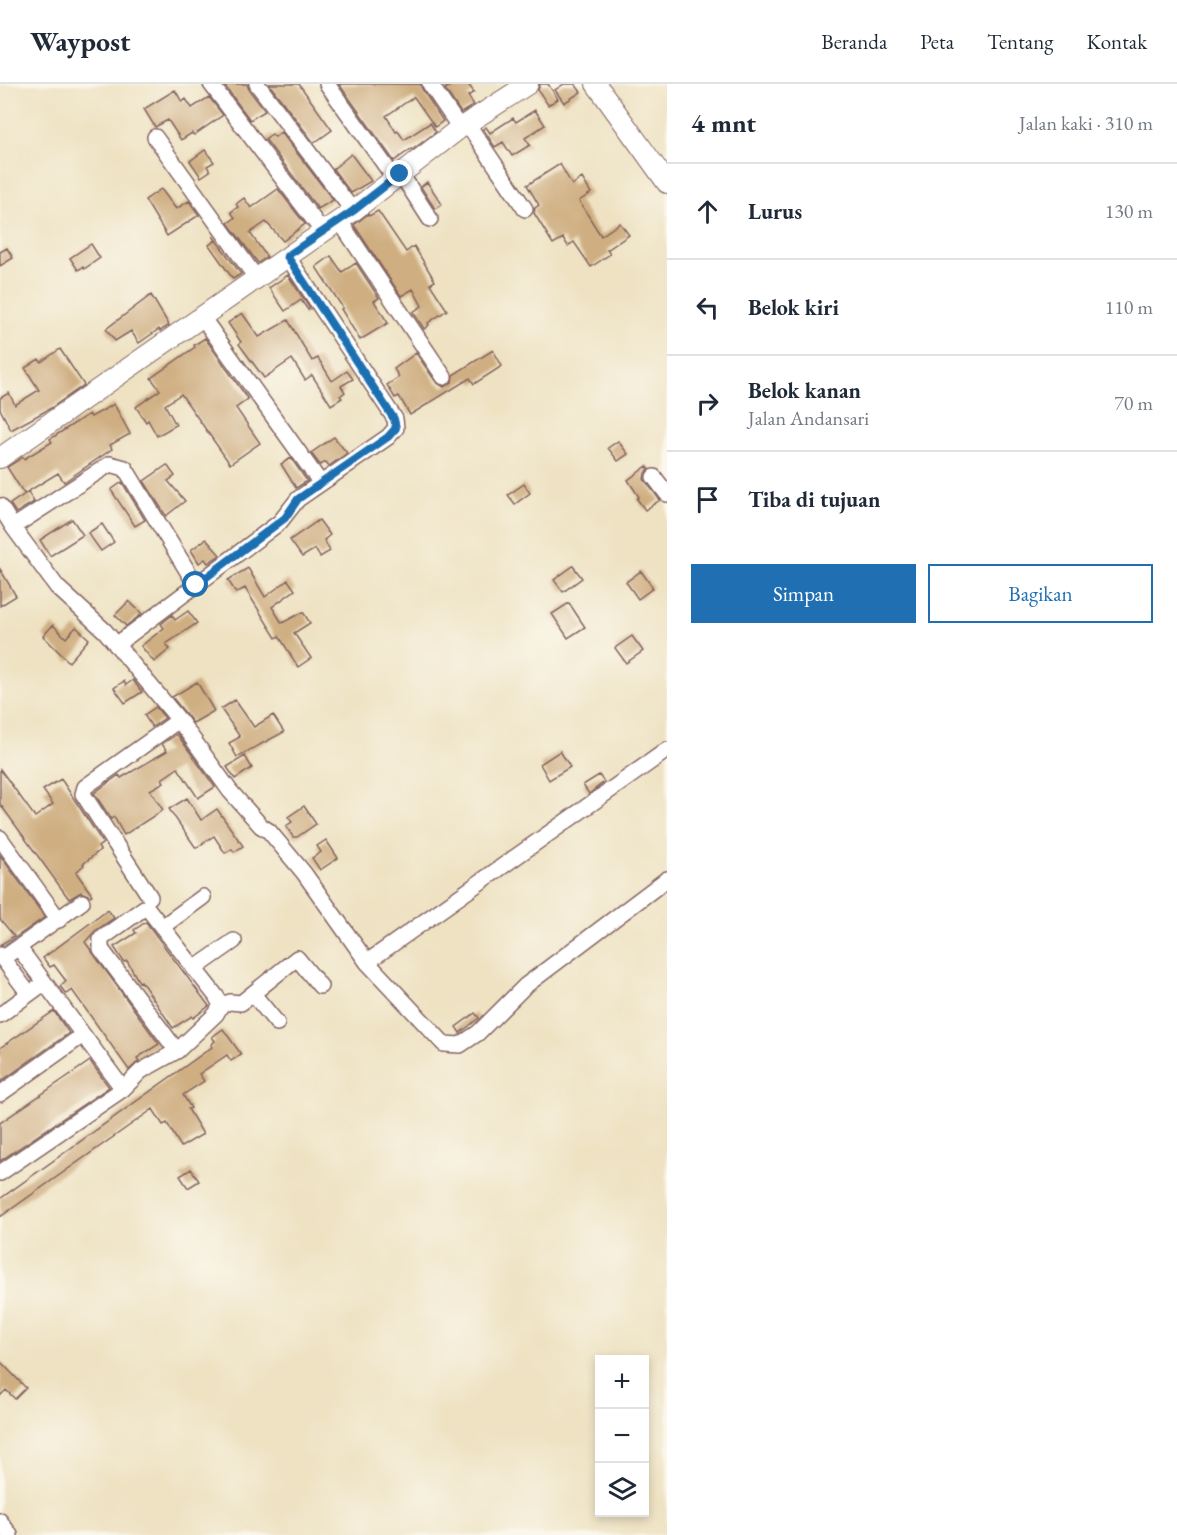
<!DOCTYPE html>
<html lang="id">
<head>
<meta charset="utf-8">
<style>
	:root { --surface:#fff; --page:#f2f2f3; --text:#1f2937; --muted:#747a83; --line:#e0e1e3; --accent:#1f6fb2 }
	body { margin:0; font-family:"EB Garamond",serif; background:var(--page); color:var(--text) }
	.controls { position:absolute; right:18px; bottom:18px; display:grid; overflow:hidden; border-radius:0px; box-shadow:0 3px 9px #0003 }
	.controls button { width:54px; height:54px; display:grid; place-items:center; padding:0; border:0; border-bottom:2px solid var(--line); background:var(--surface); color:var(--text); font:30px sans-serif }
	.stop { position:absolute; width:18px; height:18px; margin:-14px; border:4px solid #1f6fb2; border-radius:50%; background:#fff }
	.stop.end { background:#1f6fb2; border-color:#fff; box-shadow:0 2px 6px #0008 }
	.list { margin:0; padding:0; list-style:none }
	h2 { display:flex; justify-content:space-between; align-items:center; height:78px; margin:0; padding:0 24px; font-size:26px }
	h2 small { font-size:20px; font-weight:400; color:var(--muted) }
	.list li { display:grid; grid-template-columns:39px 1fr auto; gap:18px; align-items:center; box-sizing:border-box; height:96px; padding:0 24px; border-top:2px solid var(--line) }
	.list b { display:block; font-size:22px; white-space:nowrap }
	.list p { margin:0; font-size:20px; white-space:nowrap; color:var(--muted) }
	.list em { font-size:20px; font-style:normal; color:var(--muted) }
	.actions { display:flex; gap:12px; padding:18px 24px }
	.actions a { flex:1; padding:14px 0; border:2px solid var(--accent); border-radius:0px; text-align:center; font-size:21px; color:var(--accent) }
	.actions .main { background:var(--accent); color:#fff }
	.icon { flex:none; width:33px; height:33px; fill:none; stroke:currentColor; stroke-width:2; stroke-linecap:round; stroke-linejoin:round }
	.map { position:relative; flex:none; width:667px; height:1451px; overflow:hidden }
	header { display:flex; align-items:center; gap:36px; box-sizing:border-box; height:84px; padding:0 30px; background:var(--surface); border-bottom:2px solid var(--line) }
	header strong { font-size:28px }
	nav { display:flex; gap:33px; margin-inline-start:auto; font-size:21px }
	main { display:flex }
	aside { flex:1; background:var(--surface) }
	.map>svg:first-child { display:block }
	.building { fill:#cfae81 }
	.lines { fill:none; stroke-linecap:round; stroke-linejoin:round }
	.minor-casing { stroke:#836360; stroke-width:18 }
	.tertiary-casing { stroke:#836360; stroke-width:22 }
	.minor { stroke:#fff; stroke-width:15 }
	.tertiary { stroke:#fff; stroke-width:20 }
	.route { stroke:#1f6fb2; stroke-width:8 }
</style>
</head>
<body>
<header>
<strong>Waypost</strong>
<nav><a>Beranda</a><a>Peta</a><a>Tentang</a><a>Kontak</a></nav>
</header>
<main>
<div class="map">
<svg width="667" height="1451" viewBox="0 0 667 1451">
	<rect width="100%" height="100%" fill="#fbf7ec"/>
	<filter id="ink" filterUnits="userSpaceOnUse"><feTurbulence type="fractalNoise" baseFrequency=".0167" numOctaves="2"/><feDisplacementMap in="SourceGraphic" scale="12" xChannelSelector="R" yChannelSelector="G"/><feConvolveMatrix kernelMatrix="1 2 1 2 8 2 1 2 1" color-interpolation-filters="sRGB"/></filter>
	<filter id="wash" filterUnits="userSpaceOnUse"><feTurbulence type="fractalNoise" baseFrequency=".008" numOctaves="4" result="noise"/><feDisplacementMap in="SourceGraphic" scale="24" xChannelSelector="R" yChannelSelector="G"/><feGaussianBlur stdDeviation="1.35" result="paint"/><feColorMatrix in="noise" values="0 0 0 0 0 0 0 0 0 0 0 0 0 0 0 0 0 1.4 0 .05"/><feComposite in="paint" operator="in"/></filter>
	<g filter="url(#wash)">
		<rect width="100%" height="100%" fill="#eee2c2"/>
		<g id="blocks">
			<!-- building -->
			<path class="building" d="M 229,0 L 247,0 L 249,6 L 265,27 L 250,36 L 225,2 Z
				M 269,0 L 299,0 L 332,46 L 314,59 Z
				M 339,0 L 420,0 L 422,5 L 443,37 L 435,43 L 414,13 L 386,32 L 396,48 L 398,47 L 404,56 L 430,39 L 436,48 L 412,66 L 411,65 L 394,77 Z
				M 453,0 L 468,0 L 474,8 L 468,12 L 474,21 L 461,29 L 445,5 Z
				M 540,0 L 548,0 L 558,15 L 548,21 L 538,6 Z
				M 564,0 L 575,0 L 581,8 L 564,19 L 555,6 Z
				M 175,6 L 182,18 L 186,15 L 192,24 L 209,13 L 223,31 L 194,51 L 192,49 L 181,56 L 168,36 L 155,43 L 144,25 Z
				M 535,26 L 545,41 L 525,54 L 530,61 L 512,72 L 503,58 L 495,63 L 483,45 L 486,43 L 490,49 L 513,34 L 516,38 Z
				M 281,48 L 333,116 L 318,125 L 265,55 L 272,50 L 275,53 Z
				M 205,66 L 214,78 L 207,82 L 210,87 L 201,93 L 190,77 Z
				M 351,70 L 371,97 L 351,109 L 333,85 Z
				M 560,80 L 572,101 L 582,94 L 591,109 L 579,117 L 601,152 L 620,139 L 629,151 L 607,166 L 610,170 L 591,183 L 574,158 L 568,162 L 563,154 L 553,160 L 534,129 L 535,124 L 539,121 L 527,101 Z
				M 427,98 L 442,120 L 435,125 L 421,103 Z
				M 161,105 L 176,125 L 189,117 L 199,131 L 167,152 L 145,116 Z
				M 278,105 L 305,140 L 283,157 L 266,138 L 250,149 L 267,173 L 258,179 L 228,139 L 235,134 L 231,128 L 238,123 L 236,120 L 244,114 L 251,124 Z
				M 378,127 L 406,168 L 414,162 L 435,197 L 430,200 L 447,226 L 428,239 L 429,241 L 424,245 L 413,228 L 422,222 L 413,205 L 401,212 L 354,141 L 368,130 L 369,132 Z
				M 213,152 L 241,190 L 233,195 L 209,161 L 216,156 Z
				M 91,160 L 100,174 L 84,185 L 83,183 L 78,186 L 70,174 Z
				M 7,164 L 13,174 L 0,182 L 0,168 Z
				M 331,172 L 342,188 L 356,179 L 379,214 L 374,217 L 388,239 L 360,256 L 341,225 L 343,224 L 316,183 Z
				M 288,191 L 310,225 L 308,226 L 301,216 L 285,227 L 269,204 Z
				M 151,211 L 169,241 L 160,247 L 159,245 L 139,259 L 131,247 L 115,257 L 106,245 Z
				M 242,229 L 259,253 L 288,236 L 312,277 L 318,274 L 332,297 L 347,287 L 353,295 L 341,302 L 345,308 L 340,312 L 342,314 L 331,321 L 312,291 L 305,296 L 292,275 L 264,294 L 239,260 L 241,258 L 228,239 Z
				M 205,254 L 248,315 L 236,324 L 260,359 L 230,380 L 181,310 L 165,321 L 176,341 L 157,352 L 148,336 L 146,338 L 136,323 L 160,306 L 151,294 L 195,263 L 194,261 Z
				M 60,265 L 84,301 L 51,324 L 11,346 L 0,325 L 0,314 L 9,309 L 15,321 L 39,306 L 25,284 L 39,275 L 41,278 Z
				M 493,266 L 502,282 L 474,300 L 470,294 L 410,331 L 399,312 L 395,314 L 387,301 L 399,293 L 394,285 L 416,269 L 436,298 L 444,303 L 452,298 L 453,291 Z
				M 114,320 L 130,350 L 110,361 L 112,365 L 64,398 L 58,389 L 24,410 L 7,383 L 23,373 L 24,375 L 52,358 L 50,355 L 89,330 L 91,333 Z
				M 334,353 L 347,369 L 329,382 L 326,378 L 320,381 L 311,369 Z
				M 618,357 L 628,370 L 618,377 L 608,364 Z
				M 291,374 L 307,397 L 296,404 L 281,380 Z
				M 167,381 L 175,392 L 168,397 L 185,417 L 166,432 L 144,397 Z
				M 647,382 L 649,385 L 645,389 L 644,395 L 660,416 L 645,426 L 637,415 L 639,413 L 628,396 Z
				M 122,398 L 145,436 L 135,442 L 111,406 Z
				M 524,400 L 530,409 L 515,420 L 508,411 Z
				M 28,408 L 34,418 L 16,429 L 10,420 Z
				M 72,435 L 83,451 L 50,472 L 40,456 Z
				M 319,436 L 330,451 L 324,456 L 330,467 L 320,473 L 315,465 L 302,473 L 290,456 Z
				M 102,440 L 114,458 L 101,467 L 88,449 Z
				M 206,455 L 220,471 L 208,479 L 205,475 L 199,479 L 191,466 Z
				M 573,482 L 582,494 L 563,508 L 554,496 Z
				M 248,484 L 265,513 L 288,496 L 295,506 L 272,523 L 282,539 L 303,528 L 310,539 L 294,549 L 311,574 L 298,583 L 279,552 L 276,554 L 245,504 L 236,509 L 228,496 Z
				M 0,485 L 16,512 L 0,522 Z
				M 641,487 L 653,504 L 638,515 L 626,498 Z
				M 129,517 L 142,530 L 126,542 L 115,531 Z
				M 569,519 L 585,543 L 568,554 L 552,530 Z
				M 188,527 L 197,539 L 166,560 L 170,565 L 154,578 L 141,562 L 164,544 L 161,540 L 172,531 L 175,536 Z
				M 53,541 L 66,554 L 76,543 L 89,555 L 69,578 L 43,552 Z
				M 632,552 L 643,567 L 626,579 L 615,564 Z
				M 133,596 L 142,608 L 125,619 L 114,604 L 124,597 L 126,601 Z
				M 197,598 L 214,627 L 193,639 L 172,613 Z
				M 235,616 L 254,643 L 273,631 L 284,648 L 237,673 L 229,659 L 240,653 L 221,625 Z
				M 156,623 L 165,634 L 152,643 L 144,631 Z
				M 177,650 L 215,703 L 198,714 L 178,684 L 162,695 L 164,698 L 150,706 L 163,726 L 124,751 L 114,733 L 111,735 L 94,709 L 119,691 L 121,694 L 167,667 L 162,660 Z
				M 560,667 L 570,683 L 549,696 L 540,680 Z
				M 245,672 L 252,684 L 235,695 L 227,683 Z
				M 0,685 L 35,733 L 53,720 L 43,706 L 61,695 L 103,759 L 98,763 L 100,766 L 83,780 L 84,781 L 76,788 L 92,811 L 90,812 L 81,808 L 69,815 L 0,720 Z
				M 599,691 L 604,698 L 589,710 L 583,701 Z
				M 187,714 L 201,736 L 217,725 L 243,762 L 234,768 L 232,765 L 225,769 L 214,752 L 196,764 L 169,725 Z
				M 304,722 L 316,740 L 297,753 L 293,753 L 286,742 L 292,738 L 288,733 Z
				M 326,756 L 338,774 L 320,786 L 312,774 L 321,768 L 317,762 Z
				M 0,771 L 45,833 L 3,862 L 0,861 L 14,852 L 0,835 Z
				M 108,826 L 114,834 L 95,847 L 85,858 L 159,960 L 137,974 L 139,977 L 129,986 L 72,906 L 66,910 L 60,902 L 66,897 L 54,881 L 50,883 L 43,874 Z
				M 146,838 L 209,922 L 193,934 L 192,932 L 173,944 L 141,897 L 139,898 L 127,877 L 124,878 L 114,863 L 136,849 L 134,846 Z
				M 54,927 L 69,949 L 0,998 L 0,964 Z
				M 475,929 L 479,934 L 460,949 L 456,943 Z
				M 223,945 L 241,970 L 231,977 L 227,971 L 199,990 L 204,997 L 183,1011 L 191,1024 L 188,1025 L 203,1050 L 181,1063 L 167,1039 L 163,1041 L 153,1025 L 0,1133 L 0,1115 L 212,963 L 211,961 L 215,957 L 212,953 Z
				M 90,977 L 109,1003 L 0,1077 L 0,1039 Z
				M 191,1085 L 199,1097 L 188,1104 L 180,1092 Z
				M 0,1277 L 26,1304 L 15,1315 L 6,1306 L 0,1312 Z"/>
		</g>
	</g>
	<g filter="url(#ink)">
		<use href="#blocks" fill-opacity="0" stroke="#836360" stroke-width="1.5"/>
		<g class="lines">
			<defs>
				<path id="minor" d="M 211,0 L 323,148
					M 257,0 L 353,127
					M 327,0 L 395,95
					M 430,0 L 460,44
					M 467,39 L 525,125
					M 155,53 L 257,195
					M 401,90 L 430,135
					M 339,136 L 444,293
					M 202,233 L 320,398
					M 654,393 L 667,410
					M 0,422 L 13,443 L 57,503 L 105,547 L 179,636 L 230,707 L 261,742 L 269,747 L 304,789 L 367,878 L 444,960 L 460,961 L 478,949 L 525,902 L 667,795
					M 13,443 L 110,380 L 125,384 L 196,501
					M 116,561 L 280,438 L 298,415 L 388,353 L 396,344 L 395,335 L 287,172
					M 0,754 L 59,836
					M 150,813 L 83,710 L 85,703 L 179,636
					M 162,843 L 203,813
					M 19,864 L 123,1005
					M 0,871 L 29,910
					M 2,875 L 82,818
					M 367,878 L 667,666
					M 194,885 L 234,857
					M 253,910 L 277,939
					M 221,921 L 230,918 L 241,919 L 297,874 L 320,902
					M 0,931 L 44,899
					M 0,1010 L 83,951
					M 0,1089 L 123,1005 L 141,987 L 177,967 L 216,930 L 221,921 L 216,912 L 148,825 L 144,824 L 101,855 L 101,865 L 177,967
					M 0,1437 L 10,1451"/>
				<path id="tertiary" d="M 596,0 L 667,99
					M 0,374 L 353,127 L 460,44 L 528,0"/>
			</defs>
			<!-- minor casing -->
			<use href="#minor" class="minor-casing"/>
			<!-- tertiary casing -->
			<use href="#tertiary" class="tertiary-casing"/>
			<!-- minor -->
			<use href="#minor" class="minor"/>
			<!-- tertiary -->
			<use href="#tertiary" class="tertiary"/>
		</g>
	</g>
	<g class="lines" filter="url(#ink)">
		<!-- route -->
		<path class="route" d="M 196,501 L 285,434 L 298,415 L 388,353 L 396,344 L 394,335 L 287,172 L 353,127 L 400,90"/>
	</g>
</svg>
<div class="controls">
<button>+</button>
<button>−</button>
<button><svg class="icon" aria-label="layers" viewBox="0 0 24 24"><path d="M12 4l9 5-9 5-9-5zM3 14l9 5 9-5"/></svg></button>
</div>
<div class="stop" style="left:196px;top:501px"></div>
<div class="stop end" style="left:400px;top:90px"></div>
</div>
<aside>
<h2>4 mnt<small>Jalan kaki · 310 m</small></h2>
<ul class="list">
<li><svg class="icon" aria-label="ahead" viewBox="0 0 24 24"><path d="M12 20V5M6 11l6-6 6 6"/></svg><div><b>Lurus</b></div><em>130 m</em></li>
<li><svg class="icon" aria-label="left" viewBox="0 0 24 24"><path d="M17 20v-9H6M10 6l-5 5 5 5"/></svg><div><b>Belok kiri</b></div><em>110 m</em></li>
<li><svg class="icon" aria-label="right" viewBox="0 0 24 24"><path d="M7 20v-9h11M14 6l5 5-5 5"/></svg><div><b>Belok kanan</b><p>Jalan Andansari</p></div><em>70 m</em></li>
<li><svg class="icon" aria-label="arrive" viewBox="0 0 24 24"><path d="M6 21V4h12l-3 4 3 4H6"/></svg><div><b>Tiba di tujuan</b></div></li>
</ul>
<div class="actions"><a class="main">Simpan</a><a>Bagikan</a></div>
</aside>
</main>
</body>
</html>
